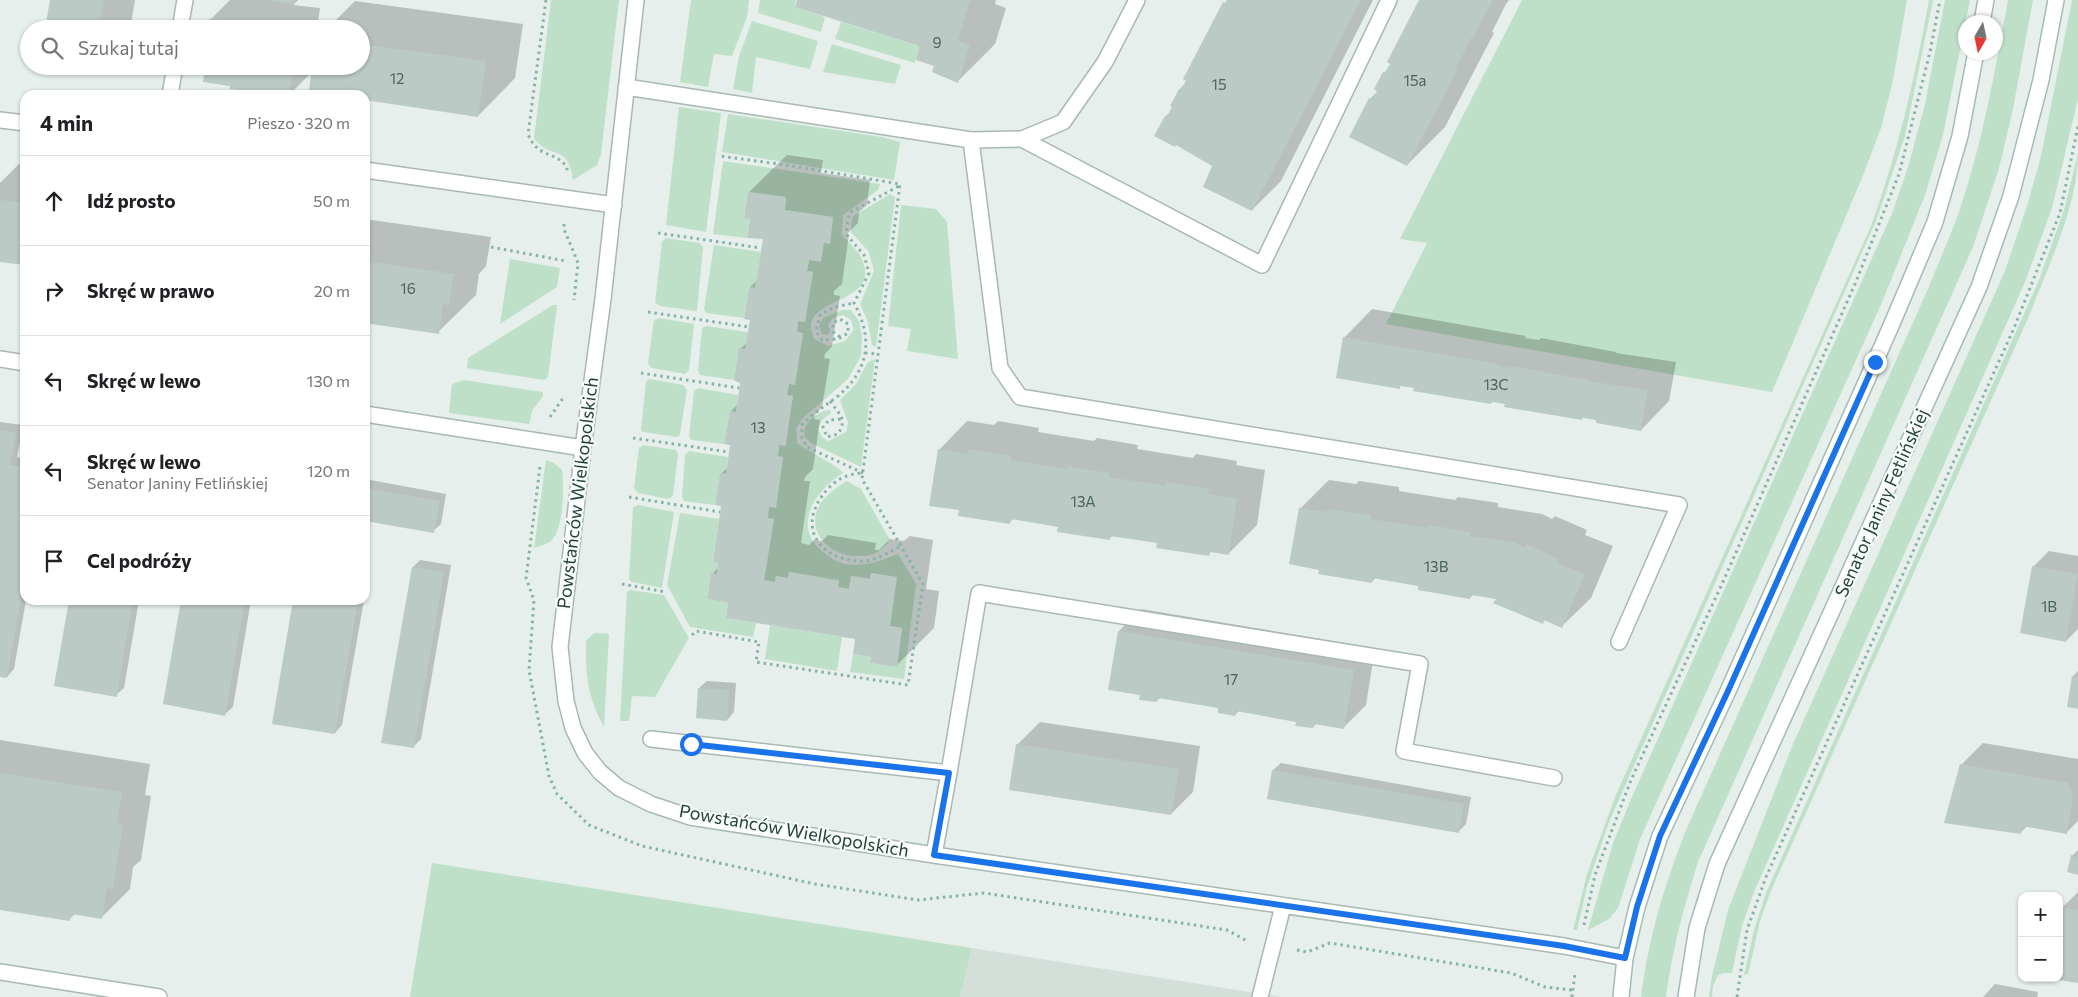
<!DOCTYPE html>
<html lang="pl">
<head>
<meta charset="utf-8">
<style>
	:root { --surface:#fff; --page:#f6f6f6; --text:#202124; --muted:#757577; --line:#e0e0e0 }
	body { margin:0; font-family:Commissioner,sans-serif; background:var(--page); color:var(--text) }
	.controls { position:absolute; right:15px; bottom:15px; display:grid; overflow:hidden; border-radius:10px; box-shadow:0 1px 4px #0004 }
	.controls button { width:45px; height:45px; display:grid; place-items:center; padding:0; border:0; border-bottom:1px solid var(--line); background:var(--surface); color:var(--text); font:25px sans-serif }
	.compass { position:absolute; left:1958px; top:15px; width:45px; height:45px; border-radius:50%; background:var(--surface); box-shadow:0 1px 4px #0004; rotate:189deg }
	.stop { position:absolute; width:15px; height:15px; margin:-11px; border:4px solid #1a73e8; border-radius:50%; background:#fff }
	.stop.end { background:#1a73e8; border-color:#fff; box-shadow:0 1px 5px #0008 }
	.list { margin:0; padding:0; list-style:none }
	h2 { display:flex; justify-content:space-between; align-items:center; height:65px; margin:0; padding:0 20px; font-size:21px }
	h2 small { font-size:16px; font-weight:400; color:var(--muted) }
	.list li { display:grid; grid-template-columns:32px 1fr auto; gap:15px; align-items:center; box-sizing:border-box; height:90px; padding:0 20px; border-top:1px solid var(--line) }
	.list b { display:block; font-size:19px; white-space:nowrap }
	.list p { margin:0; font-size:16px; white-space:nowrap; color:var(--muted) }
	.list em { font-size:16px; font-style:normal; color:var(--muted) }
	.icon { flex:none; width:28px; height:28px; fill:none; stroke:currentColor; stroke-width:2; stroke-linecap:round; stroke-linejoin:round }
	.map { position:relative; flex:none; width:2078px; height:997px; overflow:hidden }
	.search { position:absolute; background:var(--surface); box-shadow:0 1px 4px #0004; left:20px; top:20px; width:350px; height:55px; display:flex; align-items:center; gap:12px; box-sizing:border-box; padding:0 18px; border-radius:28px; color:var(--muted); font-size:19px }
	.panel { position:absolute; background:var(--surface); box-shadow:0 1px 4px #0004; left:20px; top:90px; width:350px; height:515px; border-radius:15px }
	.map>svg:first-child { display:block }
	.built { fill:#d4dfda }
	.green { fill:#bfe0c8 }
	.shadow { fill:#0003 }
	.building { fill:#bbcac4 }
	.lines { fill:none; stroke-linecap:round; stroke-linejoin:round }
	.lane-casing { stroke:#a8b8b2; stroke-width:18 }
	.street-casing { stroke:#a8b8b2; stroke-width:18 }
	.secondary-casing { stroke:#a4bbb3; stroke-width:18 }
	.path { stroke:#86b3a5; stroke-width:3; stroke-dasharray:2.5 4; stroke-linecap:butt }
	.lane { stroke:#fff; stroke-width:15 }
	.street { stroke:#fff; stroke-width:15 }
	.secondary { stroke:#fff; stroke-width:15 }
	.route { stroke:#1a73e8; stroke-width:6 }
	.labels { text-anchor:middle; stroke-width:4.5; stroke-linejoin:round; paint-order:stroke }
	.number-label { font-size:15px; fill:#4a645c }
	.street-label { font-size:18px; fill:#24423a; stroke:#f7fbf9 }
</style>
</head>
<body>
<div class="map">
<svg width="2078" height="997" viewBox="0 0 2078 997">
	<rect width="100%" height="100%" fill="#e6efeb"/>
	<!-- built -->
	<path class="built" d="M 972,948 L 1281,997 L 960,997 Z"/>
	<!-- green -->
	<path class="green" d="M 551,0 L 619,0 L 601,154 L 597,165 L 573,180 C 569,143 549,160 534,138 Z
		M 691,0 L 749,0 L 747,17 L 732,56 L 714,54 L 708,87 L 680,82 Z
		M 760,0 L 796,0 L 795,7 L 825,17 L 821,32 L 758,13 Z
		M 1522,0 L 1907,0 L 1892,85 L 1881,128 L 1864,173 L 1772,392 L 1386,324 L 1427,243 L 1400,239 Z
		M 1929,0 L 1933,0 L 1905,136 L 1876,221 L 1609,822 L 1587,887 L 1577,930 L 1573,930 L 1587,874 L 1615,797 L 1871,226 C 1898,152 1915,78 1929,0 Z
		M 1945,0 L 1970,0 L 1943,135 L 1925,195 L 1883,300 L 1640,839 L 1618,908 L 1609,919 L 1588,930 L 1613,843 L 1631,799 L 1893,211 L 1909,164 L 1925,104 Z
		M 2008,0 L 2033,0 L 2012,114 L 1999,168 L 1973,247 L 1698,862 C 1684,907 1672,950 1666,997 L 1641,997 C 1649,936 1664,886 1686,830 L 1927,291 C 1938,264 1950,237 1960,209 C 1983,141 1995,70 2008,0 Z
		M 2072,0 L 2078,0 L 2078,99 L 2052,208 L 2025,282 L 1754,892 L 1742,926 L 1732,973 L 1723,973 L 1718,975 L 1713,986 L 1712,997 L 1709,997 L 1712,976 L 1728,910 L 1793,744 L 2005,271 L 2027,206 L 2041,156 Z
		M 752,21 L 818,41 L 810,69 L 756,57 L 752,93 L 733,89 L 739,56 Z
		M 841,22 L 919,46 L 915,63 L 835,39 Z
		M 832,44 L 901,65 L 895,84 L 823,72 Z
		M 679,107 L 721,113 L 706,232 L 666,225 Z
		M 728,114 L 882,137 L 900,142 L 894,180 L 722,152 Z
		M 2078,153 C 2078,205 2048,267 2029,316 L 1770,893 L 1760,921 L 1748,974 L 1744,975 L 1754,930 L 1766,893 L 2039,280 L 2064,210 Z
		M 723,161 L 880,184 L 878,190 L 843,215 L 842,235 C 848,242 858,250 862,259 C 880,301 817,296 811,324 C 810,328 813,335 814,339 L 828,346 L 845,341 L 854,330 L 851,320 L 843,315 L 833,318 L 828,324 L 830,331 L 828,335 L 822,334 L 819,326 L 823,318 L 842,310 L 851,310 L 859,321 L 862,336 L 861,356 L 848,379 L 802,419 L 796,429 L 797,443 C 808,452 838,465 843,473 C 816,490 791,525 822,551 C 828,556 837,563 845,564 C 864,567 881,561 898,554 L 916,584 L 904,679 L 850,672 L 853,654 L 871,657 L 870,663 L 897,667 L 902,628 L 890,626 L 896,577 L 871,573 L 870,579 L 852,576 L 849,589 L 838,587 L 839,580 L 789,572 L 788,578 L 776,576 L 775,582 L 764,580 L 774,519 L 768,518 L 769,507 L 776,507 L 783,457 L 778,456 L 779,445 L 786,446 L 793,396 L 787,395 L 789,384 L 795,384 L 803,334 L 797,332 L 798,321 L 805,322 L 813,272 L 807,271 L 809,260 L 824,243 L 830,243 L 833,217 L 785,210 L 786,197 L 748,192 L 744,217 L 750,219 L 747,238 L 713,234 Z
		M 890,194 L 895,197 L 876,347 L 872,345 L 868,322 L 860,304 L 874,271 L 869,252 L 851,232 L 852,217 Z
		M 901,205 L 936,209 L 947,222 L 958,359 L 907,351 L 911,329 L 888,326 Z
		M 666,238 L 699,243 L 703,247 L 697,311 L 660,306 L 655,303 L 662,242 Z
		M 714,245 L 761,252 L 755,288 L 749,287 L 744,318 L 706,313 L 704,309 Z
		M 510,259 L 560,268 L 557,287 L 500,324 Z
		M 553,305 L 557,305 L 548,377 L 544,380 L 467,368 L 468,358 Z
		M 659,318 L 694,324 L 689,370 L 685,374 L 652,368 L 648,364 L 654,320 Z
		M 706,326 L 748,332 L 745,349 L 739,349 L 734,380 L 700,375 L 698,371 L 702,328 Z
		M 875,359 L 861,467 L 811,443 C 809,441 807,439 805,437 C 800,424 820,410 830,410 L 831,413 L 822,420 L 818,429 L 822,437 L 828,441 L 846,432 L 848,423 L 840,400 L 856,384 L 868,362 Z
		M 650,379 L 683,385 L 687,390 L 680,434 L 677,437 L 643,432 L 641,430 L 646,381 Z
		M 464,380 L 543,392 L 543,396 L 532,411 L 529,424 L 449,413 L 452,384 Z
		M 698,388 L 738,395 L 736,412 L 730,411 L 724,444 L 691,440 L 689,436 L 694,391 Z
		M 643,445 L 676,450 L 678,454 L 673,496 L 668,499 L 638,493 L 634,488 L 639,448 Z
		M 689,451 L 728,457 L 726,474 L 720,473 L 715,505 L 684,501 L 682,496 L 685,455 Z
		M 546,460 L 554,463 L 562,470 C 564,488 564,526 552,540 C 548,544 540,546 534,548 Z
		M 847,481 L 861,489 L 890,540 C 887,544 883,548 879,551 C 874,555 866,556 860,556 C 833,558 803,533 820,504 C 827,494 837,487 847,481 Z
		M 638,505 L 674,512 L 662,588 L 632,582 L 629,579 L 633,507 Z
		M 680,513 L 719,519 L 713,561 L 718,563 L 717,574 L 711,573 L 707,599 L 728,603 L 726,618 L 756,623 L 753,637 L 690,627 L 667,585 Z
		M 631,590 L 664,595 L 689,638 L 655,697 L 632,696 L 629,721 L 620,721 L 627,592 Z
		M 770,625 L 842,637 L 837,671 L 765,659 Z
		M 594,633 L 609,634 L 604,727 C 588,699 585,673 586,641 Z
		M 432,863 L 972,948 L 960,997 L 410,997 Z"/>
	<!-- shadow -->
	<path class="shadow" d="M 51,0 L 135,0 L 131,23 L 125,29 L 46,29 Z
		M 230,0 L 298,0 L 293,5 L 320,8 L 317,29 L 210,29 L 212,18 Z
		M 798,0 L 996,0 L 995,4 L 1006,8 L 995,44 L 958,81 L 935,65 L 921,45 Z
		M 1227,0 L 1373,0 L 1281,181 L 1252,210 L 1214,165 L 1176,144 L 1156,136 L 1166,116 L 1173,109 L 1174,107 L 1172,106 L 1180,89 L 1186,82 Z
		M 1421,0 L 1509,0 L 1506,4 L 1492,32 L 1494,33 L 1445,127 L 1407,165 L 1370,99 L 1378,91 L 1384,73 L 1390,66 Z
		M 355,1 L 523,24 L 515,78 L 478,116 L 365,99 L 365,95 L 341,95 L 313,71 L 289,95 L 231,88 L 231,85 L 206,66 L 361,66 L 361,29 L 327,29 Z
		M 787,155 L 823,160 L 821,173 L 870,180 L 867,205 L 859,212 L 858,223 L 847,234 L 849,234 L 842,284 L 834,291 L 834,295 L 840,296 L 832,346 L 825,354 L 824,358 L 830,359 L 822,407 L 815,415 L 814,419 L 820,420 L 813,469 L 805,477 L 804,481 L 810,481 L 801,543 L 809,545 L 814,540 L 822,541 L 828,535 L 876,543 L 875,550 L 879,550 L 890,539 L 904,541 L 910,536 L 933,540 L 926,589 L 939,591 L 934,628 L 896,666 L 856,638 L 729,602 L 712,574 L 719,567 L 722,505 L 721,474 L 728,467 L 732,444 L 731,411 L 738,404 L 742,382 L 740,349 L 748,342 L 751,319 L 750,287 L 758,280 L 764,238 L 751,218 L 745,217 L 749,192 Z
		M 23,160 L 25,161 L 25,264 L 0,260 L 0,183 Z
		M 365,219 L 491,237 L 486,266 L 479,274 L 476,295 L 438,332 L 365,321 Z
		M 1372,309 L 1526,336 L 1525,338 L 1539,340 L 1541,338 L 1616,352 L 1616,353 L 1676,362 L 1669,401 L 1641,430 L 1598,419 L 1402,385 L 1399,387 L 1344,338 Z
		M 967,421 L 994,425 L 998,421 L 1039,428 L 1038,432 L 1094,441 L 1097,438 L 1138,445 L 1137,449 L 1193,458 L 1196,454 L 1237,461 L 1236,465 L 1265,470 L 1257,525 L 1228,554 L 1212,551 L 1208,555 L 1158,542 L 1113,535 L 1109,539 L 1059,526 L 1014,518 L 1010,522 L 960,509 L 939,450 Z
		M 0,422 L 23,425 L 17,457 L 25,459 L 26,600 L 14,669 L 7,677 L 0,675 Z
		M 365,479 L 446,494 L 441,524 L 433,531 L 365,520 Z
		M 1329,480 L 1356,484 L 1359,481 L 1399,487 L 1399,491 L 1455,500 L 1458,497 L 1498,503 L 1498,507 L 1542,514 L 1552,519 L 1555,516 L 1587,530 L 1585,535 L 1613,546 L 1591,598 L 1562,626 L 1546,619 L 1542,623 L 1498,598 L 1474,594 L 1470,598 L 1420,584 L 1376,577 L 1372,582 L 1321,569 L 1300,509 Z
		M 2049,551 L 2078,556 L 2078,629 L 2066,641 L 2033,567 Z
		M 420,560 L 451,565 L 421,739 L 413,747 L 413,567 Z
		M 70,600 L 139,600 L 124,688 L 116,695 Z
		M 182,600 L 251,600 L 233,707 L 225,714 Z
		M 295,600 L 364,600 L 342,725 L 335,733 Z
		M 1141,609 L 1375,648 L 1366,705 L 1343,728 L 1317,723 L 1313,727 L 1298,720 L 1239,711 L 1235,715 L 1220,707 L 1160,698 L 1156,701 L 1141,694 L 1109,689 L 1119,631 Z
		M 2078,671 L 2078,708 L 2069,706 L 2073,676 Z
		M 707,681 L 736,683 L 734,712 L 727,720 L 699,688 Z
		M 1040,722 L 1200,746 L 1193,792 L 1171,814 L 1017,745 Z
		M 0,740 L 150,764 L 145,795 L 151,796 L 141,860 L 133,867 L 130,889 L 101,918 L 75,914 L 69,919 L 0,908 Z
		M 1983,743 L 2078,759 L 2078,821 L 2066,833 L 2027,826 L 2020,833 L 1961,765 Z
		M 1281,763 L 1471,797 L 1466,824 L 1458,832 L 1273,770 Z
		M 2078,850 L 2078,873 L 2072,856 Z
		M 2078,892 L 2078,982 L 2058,978 L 2062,908 Z
		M 1995,984 L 2038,992 L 2037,997 L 1983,997 Z"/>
	<!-- building -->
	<path class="building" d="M 50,0 L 104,0 L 99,29 L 45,29 Z
		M 267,0 L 295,0 L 294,5 Z
		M 797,0 L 970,0 L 958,41 L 970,45 L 958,83 L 932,72 L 934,66 L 916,60 L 919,46 L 795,7 Z
		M 1228,0 L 1361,0 L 1252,211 L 1203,187 L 1212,166 L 1176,145 L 1175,147 L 1154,136 L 1165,116 L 1167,117 L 1172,107 L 1170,106 L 1179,89 L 1181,90 L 1186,81 L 1183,79 L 1223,2 L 1226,3 Z
		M 1419,0 L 1493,0 L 1473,38 L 1471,38 L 1455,70 L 1457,71 L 1407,166 L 1349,137 L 1369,98 L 1372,100 L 1377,91 L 1374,89 L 1383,72 L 1385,73 L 1390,64 L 1387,62 Z
		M 210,18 L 278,28 L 278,29 L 209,29 Z
		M 361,44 L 486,61 L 478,117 L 365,100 L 365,95 L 332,95 L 309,91 L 312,66 L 361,66 Z
		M 205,66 L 293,66 L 289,95 L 230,89 L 230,86 L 203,82 Z
		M 748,192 L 786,197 L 785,210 L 833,217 L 830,244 L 824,243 L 821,262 L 809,260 L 807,271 L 813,272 L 805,322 L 798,321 L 797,332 L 803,333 L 795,385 L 789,384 L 787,395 L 793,396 L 785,446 L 779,445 L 778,456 L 783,457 L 776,508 L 769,507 L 768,518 L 774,519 L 764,580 L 775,582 L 776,576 L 788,578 L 789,572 L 839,581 L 838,587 L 849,589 L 851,576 L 870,579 L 871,573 L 897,577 L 890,626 L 902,628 L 897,667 L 870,663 L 871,657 L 853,654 L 855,639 L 726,618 L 728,603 L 707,599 L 711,573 L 717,574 L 718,563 L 713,562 L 721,506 L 715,505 L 720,473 L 726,474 L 730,445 L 724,444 L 730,411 L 736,412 L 740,383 L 734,380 L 739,348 L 745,349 L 750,320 L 744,319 L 749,287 L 755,288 L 763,239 L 747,238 L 750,219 L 744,218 Z
		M 0,200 L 25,203 L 25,265 L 0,262 Z
		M 365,261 L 454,274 L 449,305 L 443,304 L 439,334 L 365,323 Z
		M 1343,337 L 1498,364 L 1497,366 L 1511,368 L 1511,366 L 1589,380 L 1588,381 L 1648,390 L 1641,431 L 1596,423 L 1596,420 L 1583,418 L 1582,420 L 1504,407 L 1505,404 L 1492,402 L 1491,404 L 1413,391 L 1414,388 L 1400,386 L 1400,389 L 1336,378 Z
		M 0,430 L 16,433 L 10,465 L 25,467 L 25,575 L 7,678 L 0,677 Z
		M 938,449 L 968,454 L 969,449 L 1011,456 L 1010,460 L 1067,469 L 1067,466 L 1110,473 L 1109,477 L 1166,486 L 1167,482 L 1209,489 L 1208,494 L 1237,498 L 1229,555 L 1210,552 L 1209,556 L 1156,548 L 1157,543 L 1110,536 L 1110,540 L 1057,532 L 1058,527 L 1011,519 L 1010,524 L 958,516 L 959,510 L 929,506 Z
		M 365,488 L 440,501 L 434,533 L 365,521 Z
		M 1299,508 L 1329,512 L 1329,509 L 1371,515 L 1371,519 L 1428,528 L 1429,525 L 1471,532 L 1470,536 L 1513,542 L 1525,548 L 1526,544 L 1559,559 L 1558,563 L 1585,574 L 1562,628 L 1544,620 L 1543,624 L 1493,603 L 1496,599 L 1471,595 L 1470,599 L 1418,590 L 1418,586 L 1372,578 L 1372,583 L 1318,574 L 1319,570 L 1289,564 Z
		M 2032,566 L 2078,574 L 2066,642 L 2020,633 Z
		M 412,567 L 444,572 L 414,748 L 381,743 Z
		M 69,600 L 133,600 L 117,697 L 54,686 Z
		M 181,600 L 245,600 L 225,716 L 163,704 Z
		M 293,600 L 358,600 L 335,734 L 272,724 Z
		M 1118,631 L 1354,670 L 1344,729 L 1314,724 L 1313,728 L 1295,726 L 1296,722 L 1236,711 L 1235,716 L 1218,713 L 1218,708 L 1158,698 L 1157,702 L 1139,700 L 1140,695 L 1108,690 Z
		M 2072,676 L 2078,677 L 2078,709 L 2067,707 Z
		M 698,688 L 729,690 L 727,721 L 696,718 Z
		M 1016,744 L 1179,769 L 1171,815 L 1009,790 Z
		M 1960,764 L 2068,783 L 2073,797 L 2067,834 L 2022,826 L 2021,834 L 1944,823 Z
		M 1272,770 L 1464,804 L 1459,833 L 1267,799 Z
		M 0,773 L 122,792 L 117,823 L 123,824 L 113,889 L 107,888 L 102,919 L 71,914 L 70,921 L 0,910 Z
		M 2071,855 L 2078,857 L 2078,875 L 2067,872 Z
		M 2061,907 L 2078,910 L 2078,983 L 2059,980 L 2059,916 Z"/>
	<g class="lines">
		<defs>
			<path id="lane" d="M 0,972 L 159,997
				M 1260,997 L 1283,906"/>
			<path id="street" d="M 636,0 L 603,299 L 583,448 L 560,647 L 566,701 L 573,728 L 585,753 L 600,772 L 619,788 L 651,804 L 690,817 L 934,855 L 1564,946 L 1625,958
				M 180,29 L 185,0
				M 626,87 L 971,140 L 1022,139 L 1063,122 L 1105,62 L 1137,0
				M 170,95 L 175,66
				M 0,120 L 25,123
				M 1022,139 L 1262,265 L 1389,0
				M 971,140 L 1000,368 L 1020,397 L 1679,505 L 1619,642
				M 365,170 L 614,205
				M 0,359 L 25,363
				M 365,414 L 583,448
				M 651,739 L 949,773 L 979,593 L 1420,664 L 1404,751 L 1554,778
				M 934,855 L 949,773"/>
			<path id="secondary" d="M 1982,22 L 1986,0
				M 1621,997 L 1625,958 L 1637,907 L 1660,836 L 1728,691 L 1891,326 L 1935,222 L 1960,136 L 1976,52
				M 1686,997 L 1697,928 L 1717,864 L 1979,287 L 2011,196 L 2041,80 L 2056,0"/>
		</defs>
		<!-- lane casing -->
		<use href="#lane" class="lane-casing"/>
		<!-- street casing -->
		<use href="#street" class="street-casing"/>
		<!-- secondary casing -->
		<use href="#secondary" class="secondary-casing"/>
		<!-- path -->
		<path class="path" d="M 546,0 L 528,134 C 538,159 554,150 567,167 L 567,173
			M 564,224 L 564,229 L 578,263 L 574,300
			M 658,233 L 761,248
			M 491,247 L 566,261
			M 648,312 L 749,327
			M 840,337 L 833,332 L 833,323 L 840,319 L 848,324 L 848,333 L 838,339 L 822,340 L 816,331 L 820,315 L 834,307 L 854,303
			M 865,353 L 878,354
			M 641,373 L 739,388
			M 830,401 C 839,414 848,419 838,434 L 827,437 L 823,427 L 829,420 L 843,419
			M 550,417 L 563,398
			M 633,438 L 729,452
			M 540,467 L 526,578 L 534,600 L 529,670 L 549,776 L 557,794 L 589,825 L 642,846 L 815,884 L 918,900 L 984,893 L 1227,930 L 1247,941
			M 860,473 C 854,474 847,475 842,478 C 834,482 827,489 822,496 C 797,531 823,561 862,561 C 876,561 889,552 901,546
			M 863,473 L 807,447 L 802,438 L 802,425 C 813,413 825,406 838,396 C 870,369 873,338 854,303 L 869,273 L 864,255 L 846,234 L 849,213 L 899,186
			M 629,497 L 720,512
			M 622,584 L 666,592
			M 692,635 L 696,631 L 759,642 L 756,662 L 908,685 L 923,584 L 862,479 L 900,184 L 786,165 L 720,156
			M 1584,925 L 1595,875 L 1631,780 L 1722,584 L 1855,284 L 1899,174 L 1930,52 L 1940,0
			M 1297,950 L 1307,952 L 1330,943 L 1511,973 L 1545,987 L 1572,990
			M 1572,997 L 1575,973
			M 1737,997 L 1747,930 L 1766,877 L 2014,328 L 2060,213 L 2078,126"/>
		<!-- lane -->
		<use href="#lane" class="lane"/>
		<!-- street -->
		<use href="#street" class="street"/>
		<!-- secondary -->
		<use href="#secondary" class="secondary"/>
	</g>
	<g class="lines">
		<!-- route -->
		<path class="route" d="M 691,744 L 949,773 L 934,855 L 1564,946 L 1625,958 L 1637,907 L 1660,836 L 1728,691 L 1875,362"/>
	</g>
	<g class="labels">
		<!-- number labels -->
		<g class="number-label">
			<text x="937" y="48">9</text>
			<text x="397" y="84">12</text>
			<text x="1415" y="86">15a</text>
			<text x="1219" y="90">15</text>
			<text x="408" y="294">16</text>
			<text x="1496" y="390">13C</text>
			<text x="758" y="433">13</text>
			<text x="1083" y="507">13A</text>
			<text x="1436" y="572">13B</text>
			<text x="2049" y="612">1B</text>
			<text x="1231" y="685">17</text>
		</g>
		<!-- street labels -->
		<g class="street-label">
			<text transform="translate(578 493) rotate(-83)" y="6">Powstańców Wielkopolskich</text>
			<text transform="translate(1882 503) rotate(-66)" y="6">Senator Janiny Fetlińskiej</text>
			<text transform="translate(794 831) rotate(10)" y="6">Powstańców Wielkopolskich</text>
		</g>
	</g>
</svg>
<div class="controls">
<button>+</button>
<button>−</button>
</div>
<svg class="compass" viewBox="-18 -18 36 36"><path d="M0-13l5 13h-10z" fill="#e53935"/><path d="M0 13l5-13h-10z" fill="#757577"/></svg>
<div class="stop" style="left:691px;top:744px"></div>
<div class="stop end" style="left:1875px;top:362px"></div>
<div class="search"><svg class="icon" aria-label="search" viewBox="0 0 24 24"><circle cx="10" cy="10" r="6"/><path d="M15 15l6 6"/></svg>Szukaj tutaj</div>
<section class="panel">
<h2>4 min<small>Pieszo · 320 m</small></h2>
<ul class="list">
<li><svg class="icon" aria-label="ahead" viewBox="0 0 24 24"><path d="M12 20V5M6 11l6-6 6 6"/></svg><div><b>Idź prosto</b></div><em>50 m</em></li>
<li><svg class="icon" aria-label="right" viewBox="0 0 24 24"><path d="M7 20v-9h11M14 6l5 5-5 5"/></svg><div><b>Skręć w prawo</b></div><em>20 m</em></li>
<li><svg class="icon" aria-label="left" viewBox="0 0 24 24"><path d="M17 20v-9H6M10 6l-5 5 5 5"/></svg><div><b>Skręć w lewo</b></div><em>130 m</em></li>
<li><svg class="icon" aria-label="left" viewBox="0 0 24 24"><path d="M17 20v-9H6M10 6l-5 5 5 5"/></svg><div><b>Skręć w lewo</b><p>Senator Janiny Fetlińskiej</p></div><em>120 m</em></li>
<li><svg class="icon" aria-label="arrive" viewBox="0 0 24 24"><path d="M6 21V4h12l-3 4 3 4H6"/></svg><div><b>Cel podróży</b></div></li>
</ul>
</section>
</div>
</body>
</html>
